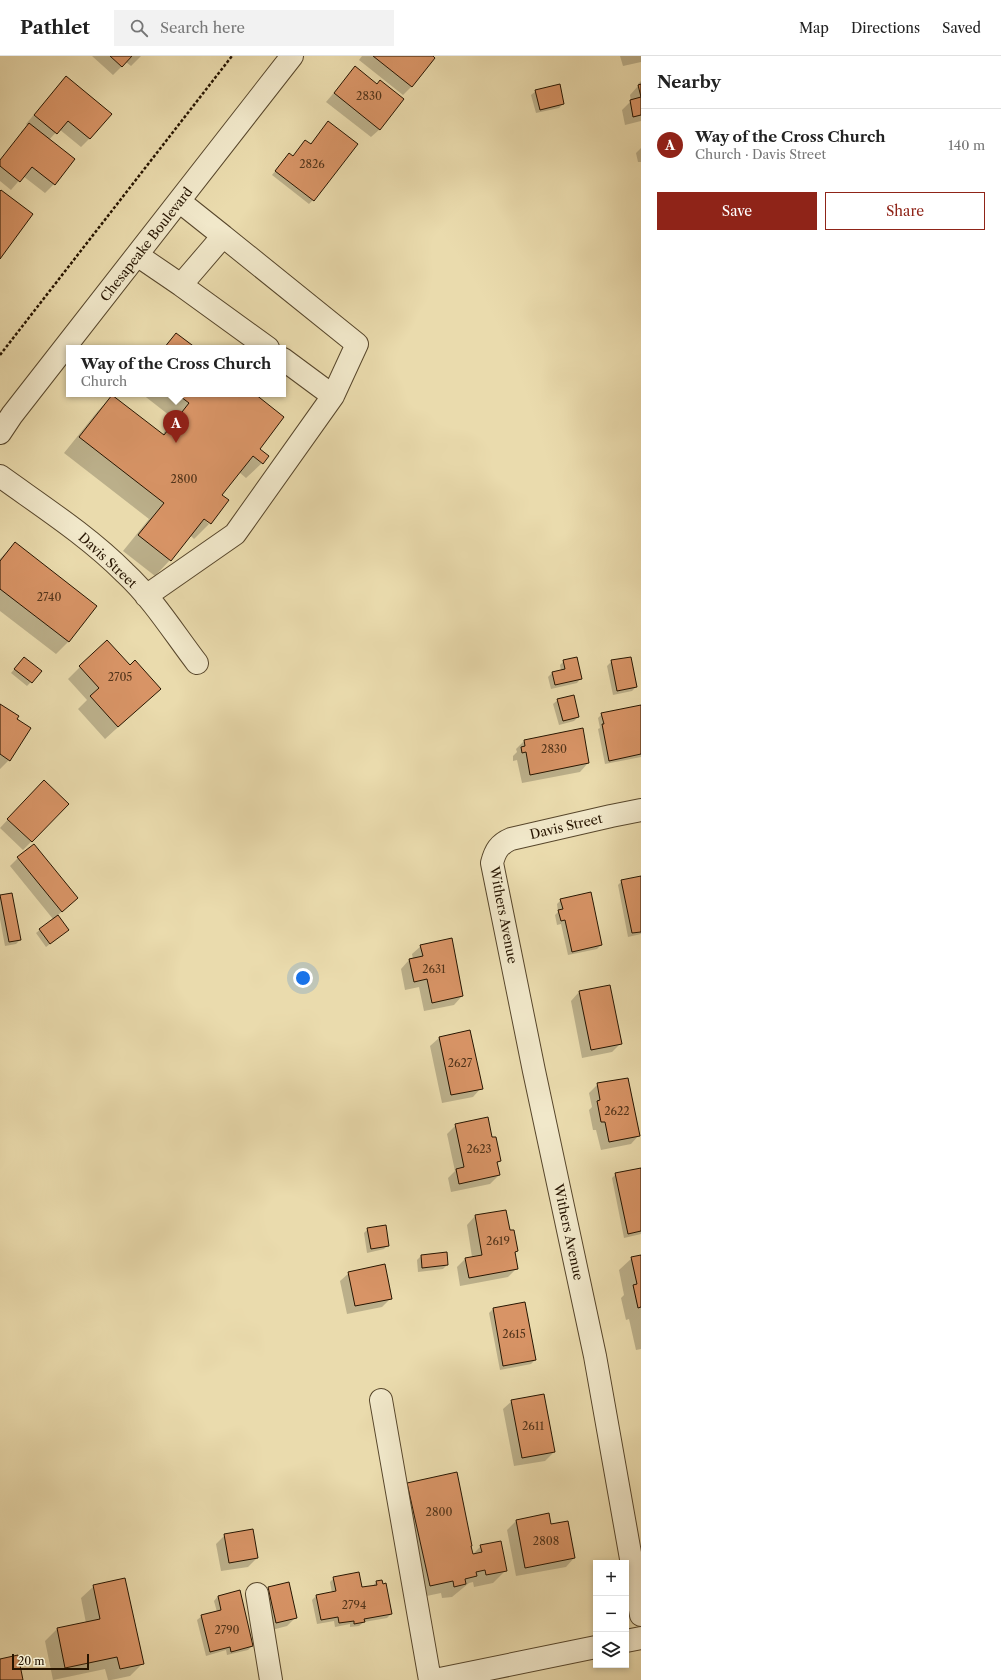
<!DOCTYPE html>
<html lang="en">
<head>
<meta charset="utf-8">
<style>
	:root { --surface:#fff; --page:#f2f2f2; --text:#222; --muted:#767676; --line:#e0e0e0; --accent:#8f2418 }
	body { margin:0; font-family:"Libre Caslon Text",serif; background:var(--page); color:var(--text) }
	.controls { position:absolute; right:12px; bottom:12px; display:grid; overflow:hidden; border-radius:0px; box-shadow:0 2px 6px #0003 }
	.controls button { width:36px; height:36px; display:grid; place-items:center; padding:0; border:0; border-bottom:1px solid var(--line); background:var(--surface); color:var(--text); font:20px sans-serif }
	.scale { position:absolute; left:12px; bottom:10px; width:77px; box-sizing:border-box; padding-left:4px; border:2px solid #261400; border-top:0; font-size:11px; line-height:14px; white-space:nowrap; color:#261400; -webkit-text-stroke:3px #f1e8ca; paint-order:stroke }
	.you { position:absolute; left:303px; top:922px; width:14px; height:14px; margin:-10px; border:3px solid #fff; border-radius:50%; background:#1a73e8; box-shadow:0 0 0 6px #1a73e833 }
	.badge { display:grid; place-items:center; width:26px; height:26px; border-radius:50%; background:var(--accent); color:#fff; font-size:13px; font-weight:700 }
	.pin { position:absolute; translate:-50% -33px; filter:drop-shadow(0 1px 2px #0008) }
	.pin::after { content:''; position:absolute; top:21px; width:14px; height:12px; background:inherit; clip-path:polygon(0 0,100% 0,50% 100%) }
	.popup { position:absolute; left:66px; top:289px; width:220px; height:52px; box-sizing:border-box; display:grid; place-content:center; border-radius:0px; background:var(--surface); filter:drop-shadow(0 1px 3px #0005); font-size:13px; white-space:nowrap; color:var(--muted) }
	.popup b { font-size:15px; color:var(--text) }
	.popup::after { content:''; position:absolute; left:50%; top:100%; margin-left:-8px; border:8px solid transparent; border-top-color:var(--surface) }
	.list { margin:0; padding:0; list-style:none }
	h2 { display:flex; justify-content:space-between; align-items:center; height:52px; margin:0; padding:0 16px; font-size:17px }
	h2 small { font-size:13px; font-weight:400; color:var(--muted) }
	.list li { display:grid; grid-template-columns:26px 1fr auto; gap:12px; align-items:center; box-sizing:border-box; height:72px; padding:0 16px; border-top:1px solid var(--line) }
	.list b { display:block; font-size:15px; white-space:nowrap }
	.list p { margin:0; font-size:13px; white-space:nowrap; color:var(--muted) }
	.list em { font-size:13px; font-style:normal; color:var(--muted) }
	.actions { display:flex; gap:8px; padding:12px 16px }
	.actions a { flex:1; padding:9px 0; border:1px solid var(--accent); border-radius:0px; text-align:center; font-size:14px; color:var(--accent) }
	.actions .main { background:var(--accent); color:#fff }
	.icon { flex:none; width:22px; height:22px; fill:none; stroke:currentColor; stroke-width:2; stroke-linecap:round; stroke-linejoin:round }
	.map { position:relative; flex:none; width:641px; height:1624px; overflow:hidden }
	header { display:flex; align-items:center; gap:24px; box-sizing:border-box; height:56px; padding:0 20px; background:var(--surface); border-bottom:1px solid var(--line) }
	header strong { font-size:19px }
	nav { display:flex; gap:22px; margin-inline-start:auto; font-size:14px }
	.search { width:280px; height:36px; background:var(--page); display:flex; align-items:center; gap:10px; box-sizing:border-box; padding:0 14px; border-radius:0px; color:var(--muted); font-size:15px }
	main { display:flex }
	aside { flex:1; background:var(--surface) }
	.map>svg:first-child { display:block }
	.shadow { fill:#0003 }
	.building { fill:#d89466; stroke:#261400 }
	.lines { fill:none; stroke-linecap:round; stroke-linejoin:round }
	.minor-casing { stroke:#57462b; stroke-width:24 }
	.path { stroke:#261400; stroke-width:2.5; stroke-dasharray:3 2; stroke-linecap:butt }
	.minor { stroke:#f1e8ca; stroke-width:22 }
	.labels { text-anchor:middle; stroke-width:4; stroke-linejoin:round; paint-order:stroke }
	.number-label { font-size:11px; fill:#52341a }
	.street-label { font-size:13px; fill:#261400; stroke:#f1e8ca }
</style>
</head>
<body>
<header>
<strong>Pathlet</strong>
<div class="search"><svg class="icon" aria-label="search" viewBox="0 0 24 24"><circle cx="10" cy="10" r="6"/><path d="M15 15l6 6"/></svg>Search here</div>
<nav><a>Map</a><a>Directions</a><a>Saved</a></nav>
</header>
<main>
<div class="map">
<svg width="641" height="1624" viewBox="0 0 641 1624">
	<rect width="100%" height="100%" fill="#eadbad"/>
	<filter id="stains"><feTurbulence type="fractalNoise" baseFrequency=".005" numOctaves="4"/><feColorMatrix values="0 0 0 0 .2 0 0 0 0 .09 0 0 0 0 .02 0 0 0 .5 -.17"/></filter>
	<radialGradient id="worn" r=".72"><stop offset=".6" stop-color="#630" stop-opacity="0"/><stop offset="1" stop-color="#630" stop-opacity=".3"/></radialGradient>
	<!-- shadow -->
	<path class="shadow" d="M 92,0 L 141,0 L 131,10 L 126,6 L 113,19 Z
		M 362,0 L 432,0 L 412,30 L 403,39 L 359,4 Z
		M 620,0 L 641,0 L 641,6 L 623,10 Z
		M 355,12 L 377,29 L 380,73 L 371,81 L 326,46 Z
		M 66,21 L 90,82 L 81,91 L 59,73 L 49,84 L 73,103 L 54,128 L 45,137 L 23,120 L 11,134 L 0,125 L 0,106 L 23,76 L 21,76 L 28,70 L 26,68 Z
		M 641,25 L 641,65 L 625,69 L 622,54 L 631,45 L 630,39 L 638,30 L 638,28 Z
		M 536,35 L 563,48 L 559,52 L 536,57 L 531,39 Z
		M 324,71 L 313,144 L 309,148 L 272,119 L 285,103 L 292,101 L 310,89 Z
		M 641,92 L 641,106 L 638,106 L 636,97 Z
		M 142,338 L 253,338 L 258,393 L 262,407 L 246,422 L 239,416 L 221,439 L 228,444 L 210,467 L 200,460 L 209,468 L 194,483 L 190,479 L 170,504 L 155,520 L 123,495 L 149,463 L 64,397 L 97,356 L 112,340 L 162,379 L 174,363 Z
		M 15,487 L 96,550 L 68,586 L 56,598 L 0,555 L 0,503 Z
		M 24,602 L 31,626 L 27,630 L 11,617 Z
		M 564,605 L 581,622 L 577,627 L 551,633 L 548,621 L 552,617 L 561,615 L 560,609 Z
		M 612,605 L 636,631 L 632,635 L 613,639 L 607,610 Z
		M 80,611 L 130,611 L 147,645 L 105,683 L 78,653 L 87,644 L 68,623 Z
		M 558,644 L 578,661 L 574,665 L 559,669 L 553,648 Z
		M 0,649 L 16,664 L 9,704 L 0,713 Z
		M 641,650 L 641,701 L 605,708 L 598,673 L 600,672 L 598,662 L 602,658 Z
		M 582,674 L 588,707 L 580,716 L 522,727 L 517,704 L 513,705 L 513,700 L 517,696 L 516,693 L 525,684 Z
		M 35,734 L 68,748 L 23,794 L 0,772 Z
		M 18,802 L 77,842 L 57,860 L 63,878 L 46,891 L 36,877 L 53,863 L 10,810 Z
		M 641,821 L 641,878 L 628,881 L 618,829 L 622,825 Z
		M 0,840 L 20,884 L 16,888 L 5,890 L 0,863 Z
		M 561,844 L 601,889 L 597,893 L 568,899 L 561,868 L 557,869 L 555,859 L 558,856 L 557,848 Z
		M 421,890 L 462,940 L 454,949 L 424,955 L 419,931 L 405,934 L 401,913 L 409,904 L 413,903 L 412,898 Z
		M 579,936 L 621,987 L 612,996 L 582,1002 L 571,945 Z
		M 470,976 L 481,1032 L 473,1041 L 442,1047 L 430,990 L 439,982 Z
		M 598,1028 L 639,1079 L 631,1088 L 601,1094 L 596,1074 L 593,1074 L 589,1054 L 592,1051 L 589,1037 Z
		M 456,1069 L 491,1083 L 500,1105 L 496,1108 L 499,1119 L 490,1128 L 451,1136 L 448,1122 L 455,1115 L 447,1078 Z
		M 641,1113 L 641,1178 L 624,1182 L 612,1122 L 616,1118 Z
		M 475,1160 L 509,1175 L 516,1195 L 514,1197 L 517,1212 L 508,1221 L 460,1230 L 457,1211 L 465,1203 L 472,1201 L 467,1169 Z
		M 368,1173 L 388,1189 L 384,1193 L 367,1197 L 364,1177 Z
		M 421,1200 L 447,1209 L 443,1213 L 418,1216 L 417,1204 Z
		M 641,1200 L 641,1293 L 636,1294 L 629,1263 L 626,1264 L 621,1242 L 624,1239 L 619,1214 L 632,1202 Z
		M 349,1217 L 391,1242 L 382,1251 L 347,1258 L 340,1225 Z
		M 493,1253 L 535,1304 L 531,1308 L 500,1314 L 489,1257 Z
		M 512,1345 L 554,1396 L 545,1405 L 514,1410 L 503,1353 Z
		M 407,1428 L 470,1491 L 472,1499 L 481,1490 L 506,1514 L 493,1527 L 474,1531 L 473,1526 L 469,1527 L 452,1541 L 442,1542 L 441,1537 L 417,1542 L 395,1440 Z
		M 548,1458 L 550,1469 L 574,1502 L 566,1511 L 516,1520 L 507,1474 L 516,1465 Z
		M 225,1479 L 257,1502 L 248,1511 L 221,1515 L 216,1488 Z
		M 334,1522 L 361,1533 L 372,1531 L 376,1526 L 391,1558 L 387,1562 L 364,1566 L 359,1570 L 350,1571 L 350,1568 L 335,1571 L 334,1565 L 317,1568 L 312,1544 L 316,1540 L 332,1537 L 330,1526 Z
		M 94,1530 L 143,1607 L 130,1620 L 111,1624 L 108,1624 L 105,1613 L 53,1624 L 45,1585 L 57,1573 L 86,1567 L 81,1542 Z
		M 269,1532 L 296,1561 L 287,1570 L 268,1575 L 260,1541 Z
		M 239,1535 L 252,1590 L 248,1594 L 227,1599 L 226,1594 L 206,1600 L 197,1564 L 202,1560 L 217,1556 L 214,1545 L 218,1540 Z"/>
	<!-- building -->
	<path class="building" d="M 110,0 L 132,0 L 122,11 Z
		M 373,0 L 433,0 L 435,2 L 412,31 Z
		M 355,10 L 377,28 L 380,24 L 404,43 L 380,74 L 334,37 Z
		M 66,20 L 112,58 L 90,83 L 68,65 L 57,78 L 34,59 Z
		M 560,28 L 564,48 L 540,54 L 535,34 Z
		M 641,28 L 641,59 L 633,61 L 630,44 L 641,41 L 638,29 Z
		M 328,65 L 358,88 L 314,145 L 275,115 L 289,97 L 293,100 L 305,84 L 311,88 Z
		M 29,67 L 75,103 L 55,129 L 32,111 L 20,126 L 0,110 L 0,104 Z
		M 1,134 L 33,158 L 0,203 L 0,135 Z
		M 176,277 L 196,292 L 164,292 Z
		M 177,338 L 255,338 L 284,361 L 260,393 L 269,400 L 263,408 L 253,400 L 222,439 L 229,444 L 211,468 L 204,463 L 171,505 L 138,479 L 164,447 L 79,381 L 112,339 L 164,379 L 189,347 Z
		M 15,486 L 97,550 L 69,586 L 0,533 L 0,505 Z
		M 107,584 L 130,609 L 135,604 L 161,633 L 118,671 L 90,640 L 99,632 L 79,610 Z
		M 24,601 L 42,615 L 32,627 L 14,613 Z
		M 577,601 L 582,623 L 555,629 L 552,616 L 565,613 L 563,604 Z
		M 631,601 L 637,631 L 617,635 L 611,604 Z
		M 574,639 L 579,661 L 563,665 L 557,643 Z
		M 0,648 L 19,660 L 17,663 L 31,672 L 10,705 L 0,698 Z
		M 641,649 L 641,698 L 609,705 L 602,668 L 604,668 L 601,657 Z
		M 583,672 L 589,707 L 530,719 L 526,696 L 522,697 L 521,691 L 525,690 L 524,684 Z
		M 44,724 L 69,748 L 32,786 L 7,763 Z
		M 34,788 L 78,842 L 62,856 L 17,801 Z
		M 641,820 L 641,876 L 632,877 L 621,824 Z
		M 591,836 L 602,889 L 572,896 L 565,864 L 561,865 L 558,854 L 563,853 L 560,843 Z
		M 12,837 L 21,884 L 9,886 L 0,839 Z
		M 58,859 L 69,874 L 50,888 L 39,873 Z
		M 452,882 L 463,940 L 432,947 L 427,923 L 414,926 L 409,903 L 423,900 L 420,889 Z
		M 610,929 L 622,988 L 591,994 L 579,935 Z
		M 470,974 L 483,1033 L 451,1039 L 439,981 Z
		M 628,1022 L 640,1080 L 609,1086 L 605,1066 L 601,1066 L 597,1045 L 600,1044 L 597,1027 Z
		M 488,1061 L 492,1081 L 496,1081 L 501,1105 L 497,1106 L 500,1119 L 459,1128 L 456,1113 L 464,1111 L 455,1068 Z
		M 641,1112 L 641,1175 L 628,1178 L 615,1117 Z
		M 506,1154 L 510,1174 L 514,1174 L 518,1195 L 515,1196 L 518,1213 L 469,1222 L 465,1202 L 482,1199 L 475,1159 Z
		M 386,1169 L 389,1190 L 371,1193 L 367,1172 Z
		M 447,1196 L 448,1209 L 422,1212 L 421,1199 Z
		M 641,1199 L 641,1251 L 638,1252 L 633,1229 L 637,1228 L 631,1201 Z
		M 385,1208 L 392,1243 L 355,1250 L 348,1216 Z
		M 525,1246 L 536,1304 L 503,1310 L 493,1252 Z
		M 544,1338 L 555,1396 L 522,1402 L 511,1344 Z
		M 457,1416 L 472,1490 L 471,1490 L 473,1498 L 482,1496 L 480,1489 L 501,1485 L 507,1515 L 486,1519 L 485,1514 L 476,1516 L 477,1520 L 465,1523 L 466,1528 L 454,1531 L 453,1525 L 430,1530 L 407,1427 Z
		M 549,1457 L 551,1468 L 568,1465 L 575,1502 L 525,1512 L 516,1464 Z
		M 253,1473 L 258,1502 L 229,1507 L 224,1478 Z
		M 359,1516 L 362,1531 L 377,1529 L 376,1525 L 382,1524 L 383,1528 L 386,1527 L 392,1558 L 364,1563 L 365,1566 L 354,1568 L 354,1565 L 339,1567 L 338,1561 L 321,1564 L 316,1539 L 336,1535 L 333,1521 Z
		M 125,1522 L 144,1608 L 120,1613 L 117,1601 L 65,1612 L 57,1572 L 100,1563 L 93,1529 Z
		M 289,1526 L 297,1562 L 276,1567 L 268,1531 Z
		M 240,1534 L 253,1590 L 231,1596 L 230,1591 L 210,1596 L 201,1559 L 221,1554 L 218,1540 Z
		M 18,1599 L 23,1624 L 0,1624 L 0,1603 Z"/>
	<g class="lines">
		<defs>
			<path id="minor" d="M 179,145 L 223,180
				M 137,199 L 181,229
				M 283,303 L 333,340
				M 0,377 L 12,359 L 292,0
				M 0,420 C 43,451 88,480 125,517 C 153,543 174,577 197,607
				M 146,540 L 235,478 L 333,340 L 357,288 L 223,180 L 181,229 L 268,292
				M 641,754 L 611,760 L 511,783 C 499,788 495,795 492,807 L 534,1015 L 595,1300 L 641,1559
				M 381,1344 L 430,1624
				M 257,1538 L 271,1624
				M 626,1585 L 641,1582
				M 435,1624 L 596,1591"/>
		</defs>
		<!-- minor casing -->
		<use href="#minor" class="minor-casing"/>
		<!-- path -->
		<path class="path" d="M 0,299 L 232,0"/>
		<!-- minor -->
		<use href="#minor" class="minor"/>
	</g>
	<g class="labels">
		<!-- number labels -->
		<g class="number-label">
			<text x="369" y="44">2830</text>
			<text x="312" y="112">2826</text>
			<text x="184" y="427">2800</text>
			<text x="49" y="545">2740</text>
			<text x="120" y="625">2705</text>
			<text x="554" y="697">2830</text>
			<text x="434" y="917">2631</text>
			<text x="460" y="1011">2627</text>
			<text x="617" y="1059">2622</text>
			<text x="479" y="1097">2623</text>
			<text x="498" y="1189">2619</text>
			<text x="514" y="1282">2615</text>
			<text x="533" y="1374">2611</text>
			<text x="439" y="1460">2800</text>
			<text x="546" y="1489">2808</text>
			<text x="354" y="1553">2794</text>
			<text x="227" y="1578">2790</text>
		</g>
		<!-- street labels -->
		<g class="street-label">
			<text transform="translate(146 188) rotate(-52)" y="5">Chesapeake Boulevard</text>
			<text transform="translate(108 504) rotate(43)" y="5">Davis Street</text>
			<text transform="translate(566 770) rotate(-13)" y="5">Davis Street</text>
			<text transform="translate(504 859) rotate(79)" y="5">Withers Avenue</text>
			<text transform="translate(569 1176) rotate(78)" y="5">Withers Avenue</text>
		</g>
	</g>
	<rect width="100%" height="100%" filter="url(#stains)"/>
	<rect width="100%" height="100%" fill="url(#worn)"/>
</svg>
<div class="controls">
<button>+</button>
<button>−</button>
<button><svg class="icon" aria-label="layers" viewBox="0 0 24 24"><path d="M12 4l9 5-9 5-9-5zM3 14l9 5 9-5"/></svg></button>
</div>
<div class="scale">20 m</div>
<div class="you"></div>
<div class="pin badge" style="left:176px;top:387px">A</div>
<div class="popup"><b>Way of the Cross Church</b>Church</div>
</div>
<aside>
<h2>Nearby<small></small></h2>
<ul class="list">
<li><span class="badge">A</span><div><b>Way of the Cross Church</b><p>Church · Davis Street</p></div><em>140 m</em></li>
</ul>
<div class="actions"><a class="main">Save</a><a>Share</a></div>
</aside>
</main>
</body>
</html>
